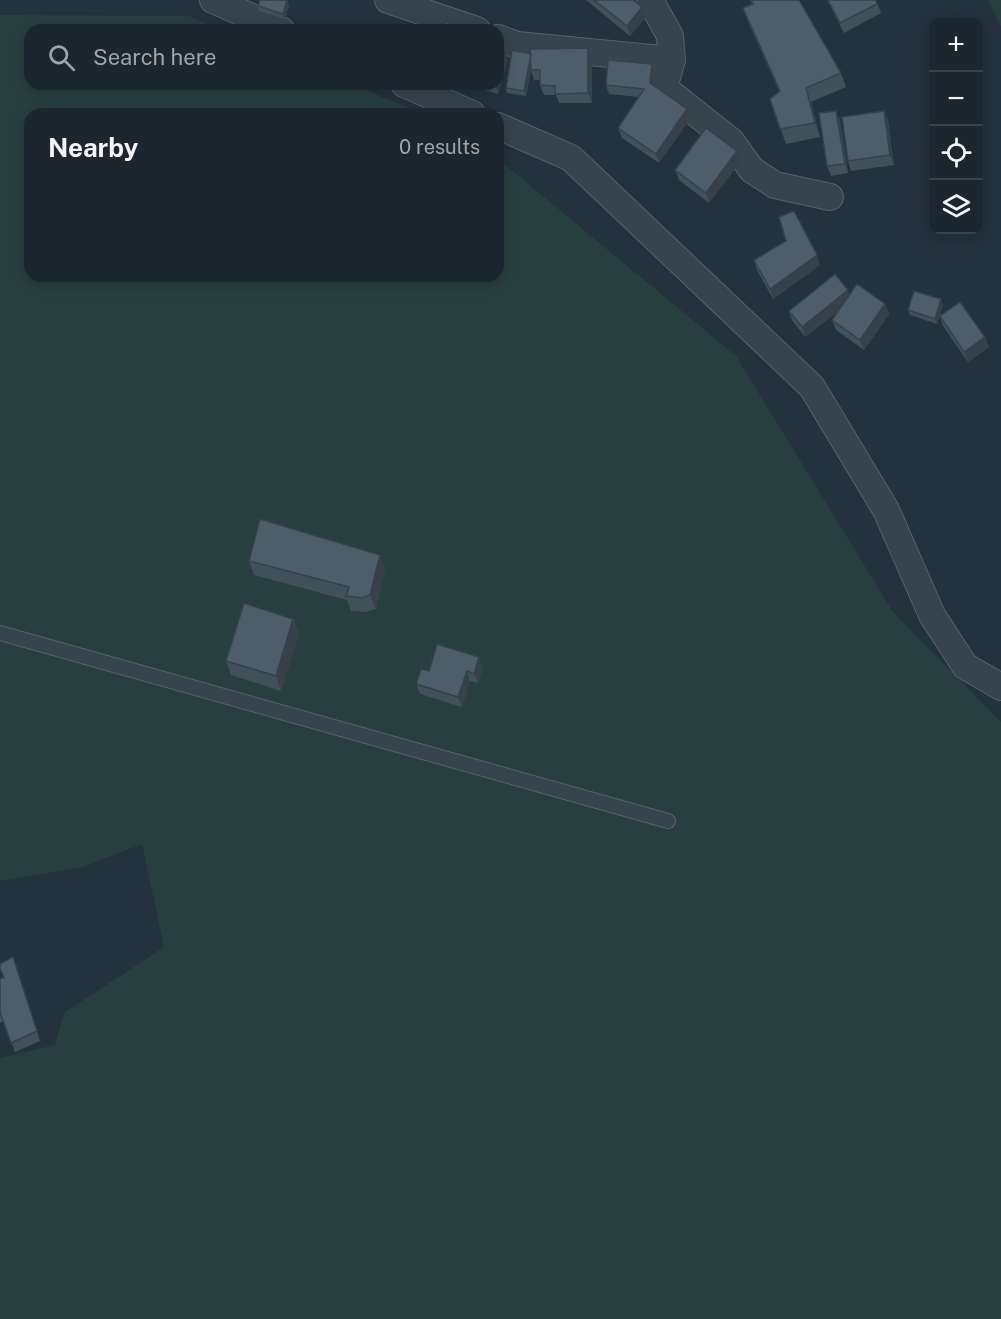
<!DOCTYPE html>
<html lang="en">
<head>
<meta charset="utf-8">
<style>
	:root { --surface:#1b262e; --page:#242e36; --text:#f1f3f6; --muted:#a0a5aa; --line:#39434a }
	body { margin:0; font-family:"Public Sans",sans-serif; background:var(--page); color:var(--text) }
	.controls { position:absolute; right:18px; top:18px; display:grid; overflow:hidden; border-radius:12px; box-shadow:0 3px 15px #0003 }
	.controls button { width:54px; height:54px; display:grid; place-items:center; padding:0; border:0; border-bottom:2px solid var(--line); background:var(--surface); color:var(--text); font:30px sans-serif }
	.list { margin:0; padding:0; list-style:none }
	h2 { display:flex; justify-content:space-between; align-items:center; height:78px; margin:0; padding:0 24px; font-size:26px }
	h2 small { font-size:20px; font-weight:400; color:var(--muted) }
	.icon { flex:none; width:33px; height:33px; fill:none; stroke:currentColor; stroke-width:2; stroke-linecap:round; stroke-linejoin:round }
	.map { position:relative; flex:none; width:1001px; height:1319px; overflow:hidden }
	.search { position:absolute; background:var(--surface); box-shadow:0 3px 15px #0003; left:24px; top:24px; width:480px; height:66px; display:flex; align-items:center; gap:15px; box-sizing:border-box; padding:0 21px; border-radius:18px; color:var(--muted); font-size:22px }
	.panel { position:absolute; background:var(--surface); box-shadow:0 3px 15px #0003; left:24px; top:108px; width:480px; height:174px; border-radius:18px }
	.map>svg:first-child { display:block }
	.green { fill:#27403f }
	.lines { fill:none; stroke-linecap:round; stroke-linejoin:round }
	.service-casing { stroke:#56626b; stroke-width:16 }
	.minor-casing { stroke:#56626b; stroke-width:28 }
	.service { stroke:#38444d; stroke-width:14 }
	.minor { stroke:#38444d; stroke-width:26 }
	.wall { fill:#42505a }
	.shaded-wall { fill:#36414a }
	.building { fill:#4d5d69; stroke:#36414a; stroke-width:1.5 }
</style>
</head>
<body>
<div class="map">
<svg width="1001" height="1319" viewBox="0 0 1001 1319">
	<rect width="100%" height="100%" fill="#24323d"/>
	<!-- green -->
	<path class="green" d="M 988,0 L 1001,0 L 1001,27 Z
		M 0,15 L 189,16 L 220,30 L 30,30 L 30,84 L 351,84 L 424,114 L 30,114 L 30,276 L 498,276 L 498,159 L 736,356 L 893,612 L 1001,722 L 1001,1319 L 0,1319 L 0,1058 L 55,1045 L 64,1013 L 164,947 L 142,844 L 83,867 L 0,881 Z"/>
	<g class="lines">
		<defs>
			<path id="service" d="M 0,633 L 668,821"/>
			<path id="minor" d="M 213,0 L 281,30
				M 388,0 L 477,30
				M 498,38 L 517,45 L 672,60 L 670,36 L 650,0
				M 672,60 L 664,88 L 731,141 L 752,170 L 775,185 L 830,197
				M 404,84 L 472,114
				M 498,126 L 571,158 L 812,387 L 886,510 L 932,615 L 965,666 L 1001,687"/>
		</defs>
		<!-- service casing -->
		<use href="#service" class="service-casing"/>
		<!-- minor casing -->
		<use href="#minor" class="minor-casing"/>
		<!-- service -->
		<use href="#service" class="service"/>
		<!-- minor -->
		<use href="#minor" class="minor"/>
	</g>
	<!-- wall -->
	<path class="wall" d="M 586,0 L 633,0 L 642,7 L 646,17 L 630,36 Z
		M 750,0 L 799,0 L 841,73 L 846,87 L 811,102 L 820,137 L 786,144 L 770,99 L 779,91 L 748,22 L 743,8 L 752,4 Z
		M 827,0 L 876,0 L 881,13 L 844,33 Z
		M 289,5 L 285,19 L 259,11 L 258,6 Z
		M 530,54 L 592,58 L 592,103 L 559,103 L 556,95 L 544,95 L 540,85 L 540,80 L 534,80 L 531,70 L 526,96 L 507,93 L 506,88 Z
		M 508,60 L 498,94 L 463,84 L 498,84 Z
		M 652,64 L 656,74 L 654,86 L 690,119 L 659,163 L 622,138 L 618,128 L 638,97 L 609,94 L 606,85 Z
		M 836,111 L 840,120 L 848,173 L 831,176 L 827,166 Z
		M 884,111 L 888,121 L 894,165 L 851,171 L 848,161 Z
		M 737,151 L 741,161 L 709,203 L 679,180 L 675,170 Z
		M 754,260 L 820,265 L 773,299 L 757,270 Z
		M 850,295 L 885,304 L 889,314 L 864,350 L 836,330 L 832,320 L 840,310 L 805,337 L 792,320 L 789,311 Z
		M 943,304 L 937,324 L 910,315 L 908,310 Z
		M 940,316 L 989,347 L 968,362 L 943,326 Z
		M 380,555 L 385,570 L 376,609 L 367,612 L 351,611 L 347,600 L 254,575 L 249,561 Z
		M 293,619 L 299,633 L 281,691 L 231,675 L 226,661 Z
		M 483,667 L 478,683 L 470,681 L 462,707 L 420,694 L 416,684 L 429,671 Z
		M 13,957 L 40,1041 L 15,1052 L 4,1021 L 0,1023 L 0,978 L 4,978 Z"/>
	<!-- shaded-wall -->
	<path class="shaded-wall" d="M 287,0 L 289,5 L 285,19 L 283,14 Z
		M 642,7 L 646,17 L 630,36 L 627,26 Z
		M 588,48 L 592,58 L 592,103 L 588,93 Z
		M 504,50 L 508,60 L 498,94 L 495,84 L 498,84 L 498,73 Z
		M 531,54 L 533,59 L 526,96 L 524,91 Z
		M 652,64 L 656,74 L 654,93 L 650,83 Z
		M 806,88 L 811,102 L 820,137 L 815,123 Z
		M 687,109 L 690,119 L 659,163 L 656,154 Z
		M 836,111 L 840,120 L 848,173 L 845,164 Z
		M 884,111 L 888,121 L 894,165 L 890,155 Z
		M 737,151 L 741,161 L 709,203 L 706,193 Z
		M 817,255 L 820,265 L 773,299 L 770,289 Z
		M 848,290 L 852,300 L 805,337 L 802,327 Z
		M 941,299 L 943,304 L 937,324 L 935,319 Z
		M 885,304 L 889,314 L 864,350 L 860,340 Z
		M 985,337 L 989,347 L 968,362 L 964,352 Z
		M 380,555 L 385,570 L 376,609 L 370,595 Z
		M 293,619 L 299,633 L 281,691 L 276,676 Z
		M 479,657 L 483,667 L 478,683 L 474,674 Z
		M 467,671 L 470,681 L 462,707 L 458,697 Z"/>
	<!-- building -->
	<path class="building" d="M 260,0 L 287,0 L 283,14 L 258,6 Z
		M 594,0 L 633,0 L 642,7 L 627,26 Z
		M 751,0 L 799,0 L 841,73 L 806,88 L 815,123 L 780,129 L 770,99 L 780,91 L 743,8 L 753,4 Z
		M 828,0 L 876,0 L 877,4 L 840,23 Z
		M 446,22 L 476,30 L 443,30 Z
		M 498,48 L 504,50 L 498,73 Z
		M 588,48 L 588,93 L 555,94 L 555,86 L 540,85 L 540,70 L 531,70 L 530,49 Z
		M 512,50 L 531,54 L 524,91 L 506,88 Z
		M 608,60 L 652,64 L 650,83 L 687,109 L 656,154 L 618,128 L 644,89 L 606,85 Z
		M 836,111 L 845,164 L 827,166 L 819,113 Z
		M 884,111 L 890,155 L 848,161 L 842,117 Z
		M 706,128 L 737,151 L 706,193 L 675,170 Z
		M 794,211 L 817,255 L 770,289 L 754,260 L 786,241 L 779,217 Z
		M 835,274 L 848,290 L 802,327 L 789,311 Z
		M 857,284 L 885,304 L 860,340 L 832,320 Z
		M 914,291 L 941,299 L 935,319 L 908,310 Z
		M 960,302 L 985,337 L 964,352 L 940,316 Z
		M 260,519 L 380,555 L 370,595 L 362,598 L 346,596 L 349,587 L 249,561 Z
		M 244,603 L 293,619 L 276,676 L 226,661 Z
		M 437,644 L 479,657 L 474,674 L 467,671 L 458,697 L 416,684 L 421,669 L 429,671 Z
		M 13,957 L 37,1031 L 11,1043 L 0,1012 L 0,978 L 4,978 L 0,968 L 0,964 Z"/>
</svg>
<div class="controls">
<button>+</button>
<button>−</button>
<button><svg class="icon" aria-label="locate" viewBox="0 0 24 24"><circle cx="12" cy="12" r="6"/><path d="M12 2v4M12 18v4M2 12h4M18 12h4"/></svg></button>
<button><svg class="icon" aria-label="layers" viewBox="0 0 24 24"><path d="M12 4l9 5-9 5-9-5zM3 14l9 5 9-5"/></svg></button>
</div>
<div class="search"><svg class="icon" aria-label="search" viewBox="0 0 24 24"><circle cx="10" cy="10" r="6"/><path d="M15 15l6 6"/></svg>Search here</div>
<section class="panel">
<h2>Nearby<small>0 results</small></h2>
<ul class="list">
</ul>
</section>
</div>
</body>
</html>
